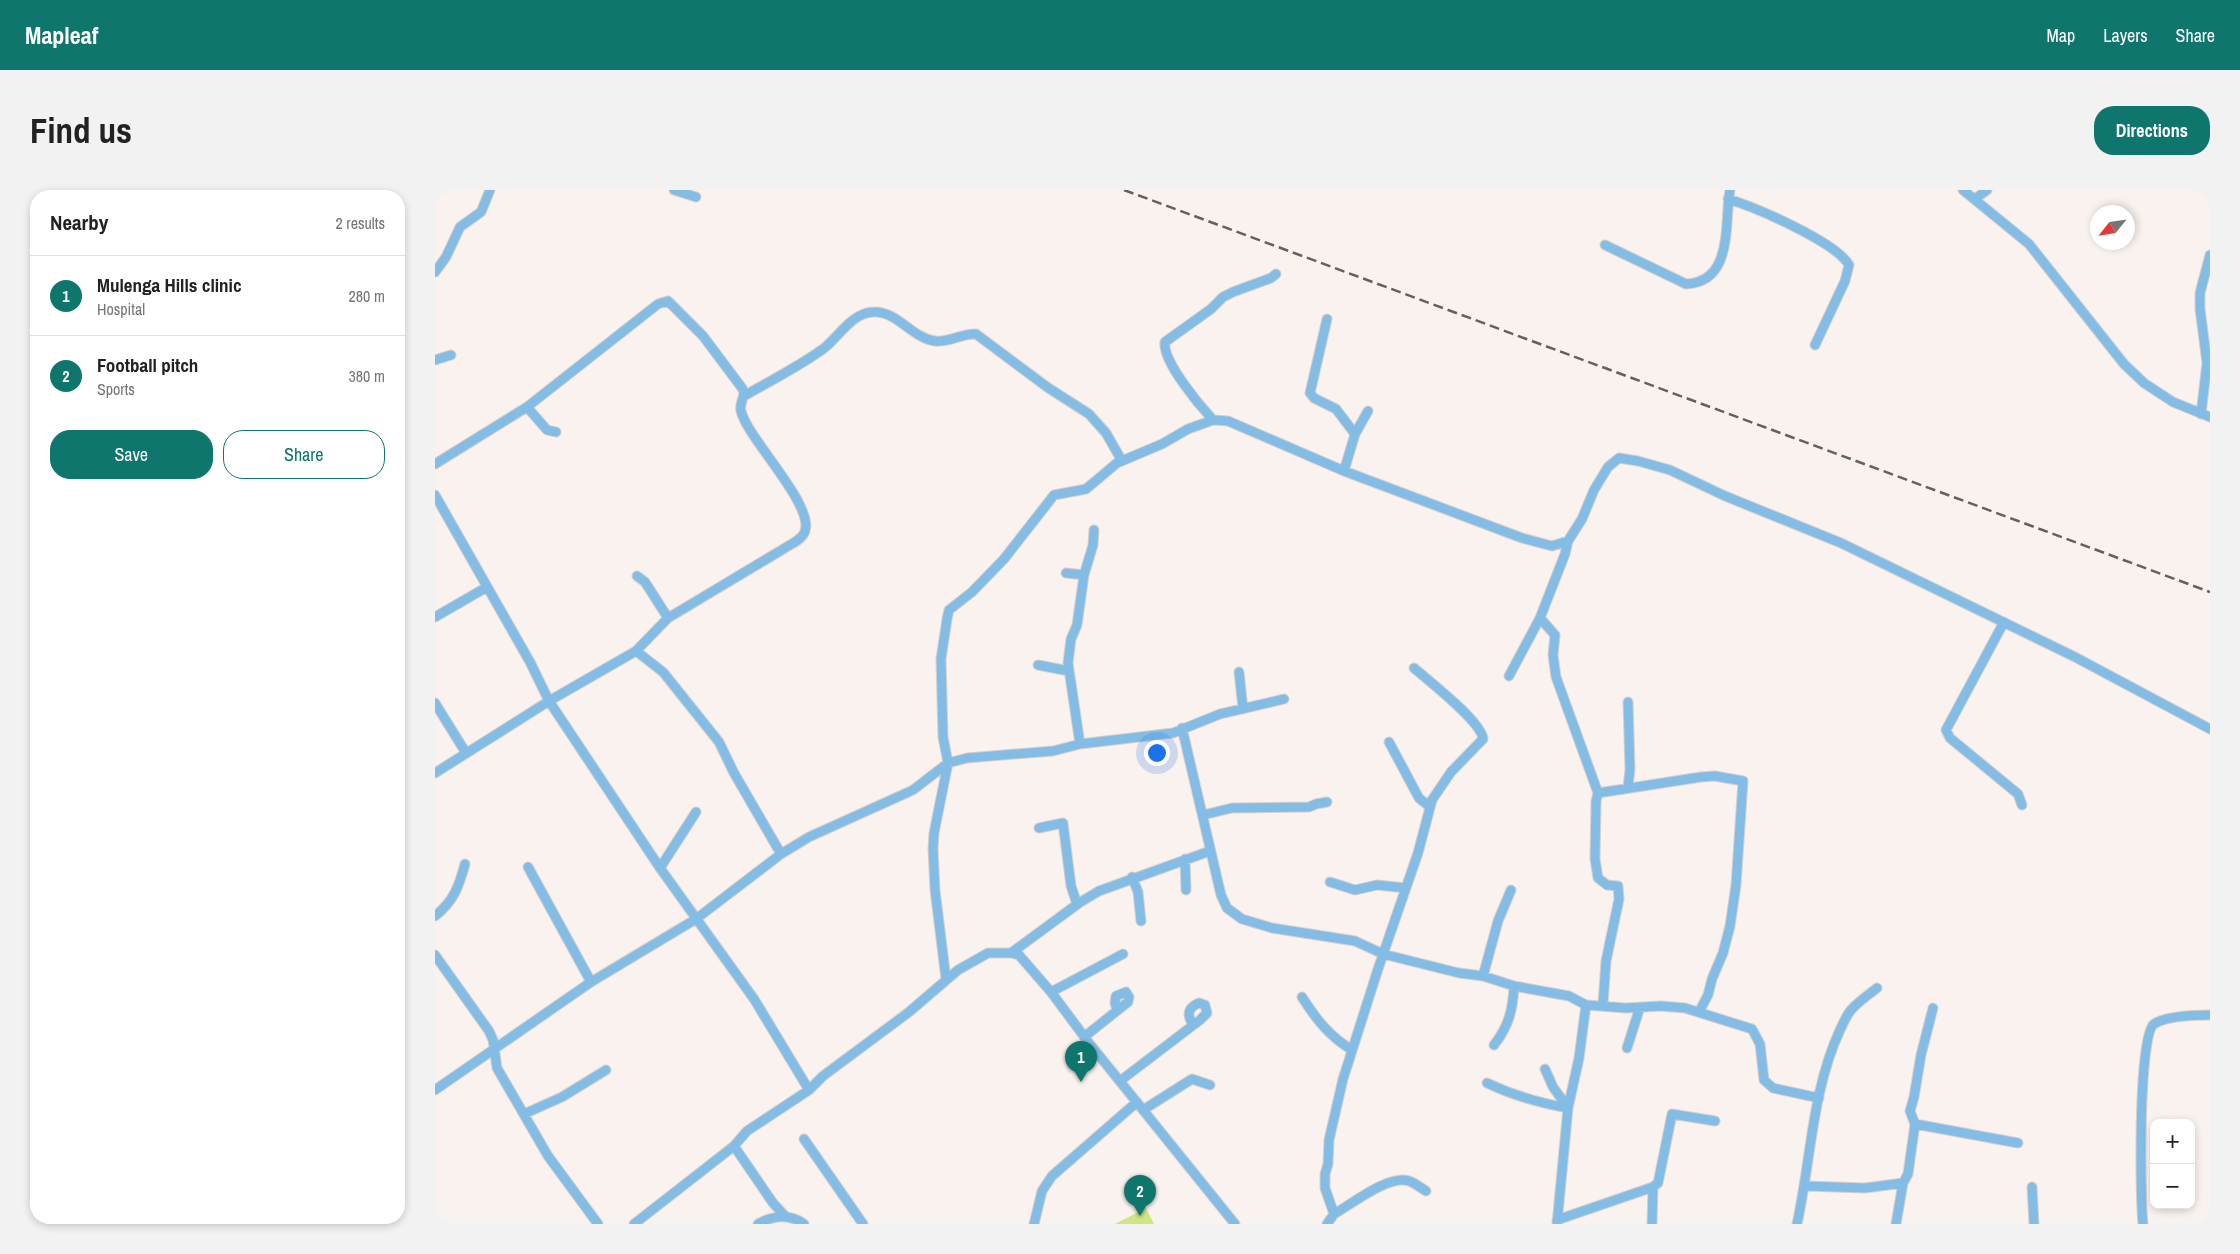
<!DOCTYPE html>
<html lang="en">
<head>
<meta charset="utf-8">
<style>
	:root { --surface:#fff; --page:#f2f2f2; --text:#222; --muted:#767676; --line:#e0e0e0; --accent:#0f766e }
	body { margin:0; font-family:"Archivo Narrow",sans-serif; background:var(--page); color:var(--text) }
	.controls { position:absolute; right:15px; bottom:15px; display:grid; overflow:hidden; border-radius:10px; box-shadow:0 2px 8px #0003 }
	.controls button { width:45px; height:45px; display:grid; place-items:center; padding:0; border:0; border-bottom:1px solid var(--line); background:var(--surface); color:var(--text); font:25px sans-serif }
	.compass { position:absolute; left:1655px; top:15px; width:45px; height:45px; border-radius:50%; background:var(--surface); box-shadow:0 2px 8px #0003; rotate:240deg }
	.you { position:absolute; left:721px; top:562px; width:18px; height:18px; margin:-12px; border:4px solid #fff; border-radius:50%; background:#1a73e8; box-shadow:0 0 0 8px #1a73e833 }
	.badge { display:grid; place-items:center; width:32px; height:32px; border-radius:50%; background:var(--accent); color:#fff; font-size:16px; font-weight:700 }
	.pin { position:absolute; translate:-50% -41px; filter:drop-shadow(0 1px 2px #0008) }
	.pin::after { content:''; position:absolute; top:26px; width:18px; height:15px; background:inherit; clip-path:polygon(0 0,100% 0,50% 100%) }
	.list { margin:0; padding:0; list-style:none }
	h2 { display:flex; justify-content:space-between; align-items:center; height:65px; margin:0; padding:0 20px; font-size:21px }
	h2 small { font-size:16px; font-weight:400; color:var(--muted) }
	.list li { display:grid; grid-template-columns:32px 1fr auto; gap:15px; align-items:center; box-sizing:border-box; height:80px; padding:0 20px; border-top:1px solid var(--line) }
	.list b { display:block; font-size:19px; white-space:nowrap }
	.list p { margin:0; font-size:16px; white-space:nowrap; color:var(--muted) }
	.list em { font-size:16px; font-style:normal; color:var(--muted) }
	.actions { display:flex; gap:10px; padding:15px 20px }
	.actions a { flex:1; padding:11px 0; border:1px solid var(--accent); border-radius:20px; text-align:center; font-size:18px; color:var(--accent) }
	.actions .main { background:var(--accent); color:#fff }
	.map { position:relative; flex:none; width:1775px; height:1034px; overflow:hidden; border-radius:20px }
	header { display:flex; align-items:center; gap:30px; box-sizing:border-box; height:70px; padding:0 25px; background:var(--accent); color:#fff }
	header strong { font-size:24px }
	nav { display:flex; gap:28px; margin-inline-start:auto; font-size:18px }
	.intro { display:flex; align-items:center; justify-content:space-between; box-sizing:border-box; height:120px; padding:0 30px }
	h1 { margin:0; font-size:35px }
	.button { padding:12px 22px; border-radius:20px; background:var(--accent); color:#fff; font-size:18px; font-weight:700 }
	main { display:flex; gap:30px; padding:0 30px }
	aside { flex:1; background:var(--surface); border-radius:20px; box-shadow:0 2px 8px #0003 }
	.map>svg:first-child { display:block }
	.green { fill:#d0e584 }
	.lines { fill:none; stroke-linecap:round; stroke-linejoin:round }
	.street-casing { stroke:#d8cfcb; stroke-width:11 }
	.street { stroke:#83bde6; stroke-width:9 }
	.rail { stroke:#695e59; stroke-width:2.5; stroke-dasharray:10 5; stroke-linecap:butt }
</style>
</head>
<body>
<header>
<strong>Mapleaf</strong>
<nav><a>Map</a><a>Layers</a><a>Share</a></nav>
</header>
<div class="intro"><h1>Find us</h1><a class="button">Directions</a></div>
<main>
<aside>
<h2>Nearby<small>2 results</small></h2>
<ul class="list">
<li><span class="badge">1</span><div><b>Mulenga Hills clinic</b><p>Hospital</p></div><em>280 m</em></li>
<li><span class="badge">2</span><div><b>Football pitch</b><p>Sports</p></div><em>380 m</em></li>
</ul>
<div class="actions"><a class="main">Save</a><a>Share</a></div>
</aside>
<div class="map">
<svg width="1775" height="1034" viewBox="0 0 1775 1034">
	<rect width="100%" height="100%" fill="#faf2ef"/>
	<!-- green -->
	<path class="green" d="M 711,1018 L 719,1034 L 680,1034 Z"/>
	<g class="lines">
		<defs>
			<path id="street" d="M 239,0 L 261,7
				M 1528,0 L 1594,54 L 1689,174 L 1709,193 L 1738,212 L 1775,227
				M 1293,9 C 1320,17 1401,52 1414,75 L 1410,91 L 1380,155
				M 1540,9 L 1552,0
				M 1170,55 L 1251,94 C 1299,92 1289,33 1295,0
				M 0,82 L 11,67 L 25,37 L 46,22 L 55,0
				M 892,129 L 875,203 L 879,208 L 901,219 L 920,244
				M 0,170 L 16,165
				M 309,206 C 335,191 363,177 388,159 C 403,148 417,122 439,122 C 462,121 477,148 500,151 C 514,153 527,143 541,144 L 612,197 L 654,224 L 671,243 L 687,271
				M 92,217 L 112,240 L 121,242
				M 1766,224 L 1772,173 L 1765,119 L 1765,103 L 1775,65
				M 778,230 C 765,216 727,171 730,152 L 776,119 L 788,107 L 798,102 L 836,88 L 841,84
				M 0,274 L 92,217 L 223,114 L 233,111 L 268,146 L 307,198 L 309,202 C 309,209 304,214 306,221 C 312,248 379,314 370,341 C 368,349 356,354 350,358 L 233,428 L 201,461 L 114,511 L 0,583
				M 909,281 L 920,244 L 933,221
				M 0,305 L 95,472 L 114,511 L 225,678 L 319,809 L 374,900
				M 631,383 L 649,385
				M 202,386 L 210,392 L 233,428
				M 0,427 L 52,397
				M 1569,432 L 1511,540 L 1515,548 L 1583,604 L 1587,615
				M 201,461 L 228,482 L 284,552 L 299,583 L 346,664
				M 603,475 L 634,481
				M 804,482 L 808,519
				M 1074,486 L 1105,428
				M 1193,512 L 1195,579 L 1193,597
				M 0,513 L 31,563
				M 747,538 L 786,705 L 792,718 L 807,729 L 837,738 L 920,751 L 948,764 L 1024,783 L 1048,786 L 1079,796 L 1134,806 L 1151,815 L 1191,818 L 1226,816 L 1250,818 L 1317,839 L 1325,854 L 1329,890 L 1338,898 L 1384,908
				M 954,552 L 984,608 L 995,617
				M 645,554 L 633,473 L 636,449 L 642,435 L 649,385 L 658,355 L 659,340
				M 1163,603 L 1121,487 L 1118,465 L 1120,445 L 1105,428 L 1130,364 L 1133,351 L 1147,329 L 1159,300 L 1173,277 L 1184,268 L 1203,271 L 1235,280 L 1290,306 L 1406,353 L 1640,467 L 1775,539
				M 768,625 L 797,618 L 874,617 L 881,614 L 892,612
				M 604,638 L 628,633 L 636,696 L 642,714
				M 750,669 L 751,700
				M 93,677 L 156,792
				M 225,678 L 261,622
				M 697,687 L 703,702 L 706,731
				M 895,692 L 920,700 L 942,695 L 971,698
				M 0,726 C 19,711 24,696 30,674
				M 576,763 L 644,713 L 664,701 L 775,661
				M 0,765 L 54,841 L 58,850 L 62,878 L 113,966 L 163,1034
				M 1048,786 L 1063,731 L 1076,700
				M 511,789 L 500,700 L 498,659 L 499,643 L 513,573 L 508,547 L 506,469 L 512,429 L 514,420 L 537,402 L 569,369 L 619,305 L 651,299 L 682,273 L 727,254 L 753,239 L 778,230 L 793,231 L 909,281 L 1087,348 L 1117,356 L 1133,351
				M 616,802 L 688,764
				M 867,807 C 881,829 894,846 917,860
				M 1168,814 L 1171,771 L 1184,709 L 1183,696 L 1172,695 L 1163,688 L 1160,669 L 1161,611 L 1163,603 L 1266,587 L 1280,586 L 1308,591 L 1301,695 L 1295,736 L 1288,763 L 1277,789 L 1273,805 L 1264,822
				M 649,847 L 693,812 L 694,807 L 691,802 L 681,806 L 680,813 L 682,820
				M 1059,855 C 1074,836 1078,819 1079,796
				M 1192,858 L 1205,817
				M 1110,879 L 1118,897 L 1133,918
				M 685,891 L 765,830 L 772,823 L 770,815 L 764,813 C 752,818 752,825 758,835
				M 1052,893 C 1077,905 1105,913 1133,918
				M 0,900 L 156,792 L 261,729 L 346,664 L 374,647 L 478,600 L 513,573 L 532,568 L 618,561 L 645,554 L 738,543 L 785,524 L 849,509
				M 708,920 L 757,889 L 775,895
				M 89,924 L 127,907 L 171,880
				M 1480,934 L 1475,921 L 1479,907 L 1486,865 L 1498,818
				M 369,949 L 428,1034
				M 299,956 L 338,1013 L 351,1027
				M 1371,996 L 1430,998 L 1468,993
				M 1597,997 L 1599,1034
				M 899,1024 C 917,1014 954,984 974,991 C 980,993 986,998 991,1001
				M 1122,1030 L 1218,997 L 1223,993 L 1237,924 L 1280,931
				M 199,1034 L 299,956 L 312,941 L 374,900 L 388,886 L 474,822 L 523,780 L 553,763 L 576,763 L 584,765 L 616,802 L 654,853 L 800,1034
				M 323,1034 C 338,1025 355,1024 369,1034
				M 599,1034 L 607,1001 L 617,986 L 702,912
				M 892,1034 L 899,1024 L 890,998 L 890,984 L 893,974 L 894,950 L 908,889 L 943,779 L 983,663 L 997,610 L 1016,582 L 1048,549 C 1047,532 994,491 979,478
				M 1122,1034 L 1133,918 L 1144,868 L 1151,815
				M 1217,1034 L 1218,997
				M 1362,1034 C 1376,970 1377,900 1405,840 C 1408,834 1411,826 1416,820 C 1423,812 1433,805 1442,798
				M 1461,1034 L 1468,993 L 1473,984 L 1480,934 L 1583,953
				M 1708,1034 C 1705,1008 1703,846 1719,834 C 1731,826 1760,825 1775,825"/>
		</defs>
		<!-- street casing -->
		<use href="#street" class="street-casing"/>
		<!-- street -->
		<use href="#street" class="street"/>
		<!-- rail -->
		<path class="rail" d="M 689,0 L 1775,402"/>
	</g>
</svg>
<div class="controls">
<button>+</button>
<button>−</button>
</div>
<svg class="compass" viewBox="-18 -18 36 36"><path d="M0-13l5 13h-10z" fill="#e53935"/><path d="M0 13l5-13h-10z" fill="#767676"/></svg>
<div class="you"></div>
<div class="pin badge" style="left:646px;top:892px">1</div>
<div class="pin badge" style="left:705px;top:1026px">2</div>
</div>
</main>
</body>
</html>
